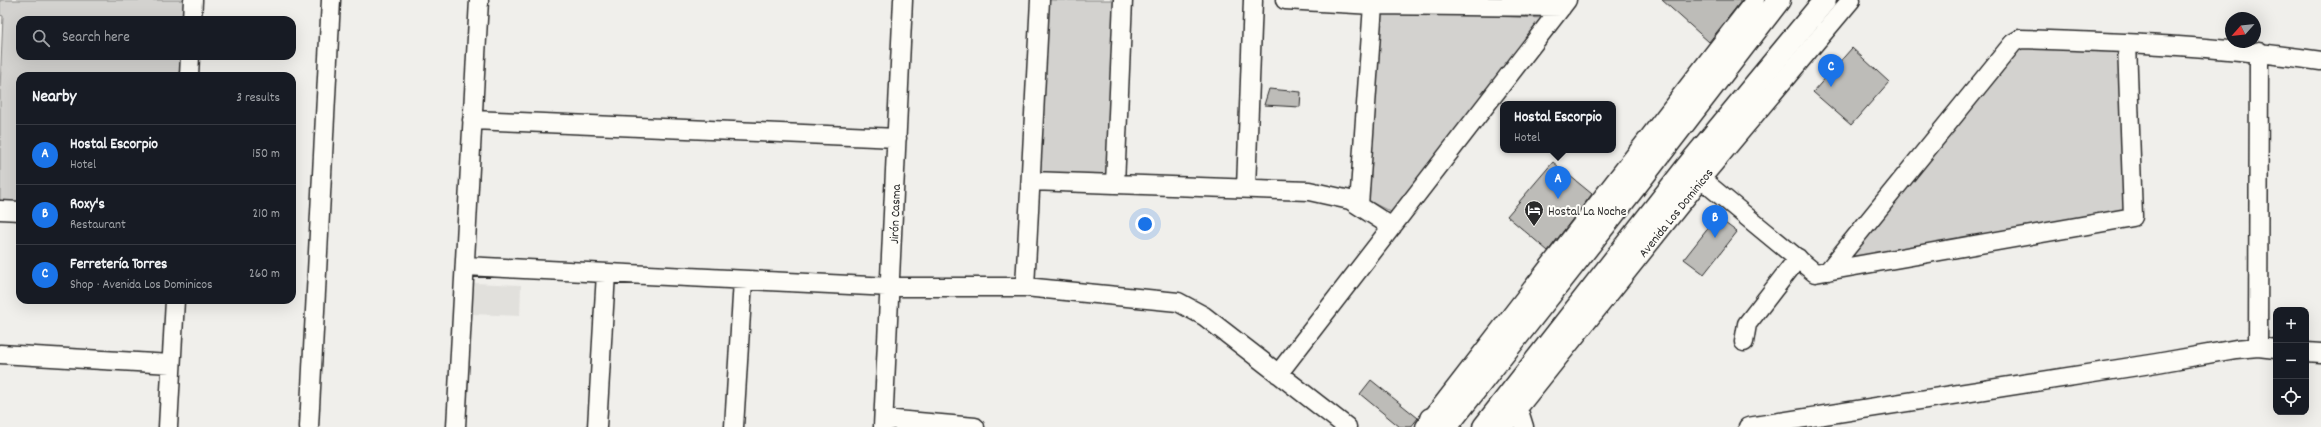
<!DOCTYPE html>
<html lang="en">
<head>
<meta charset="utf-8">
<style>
	:root { --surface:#171b24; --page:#20242c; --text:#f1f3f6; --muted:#9ea1a6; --line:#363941; --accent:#1a73e8 }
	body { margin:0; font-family:Dekko,sans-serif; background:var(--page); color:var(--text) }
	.controls { position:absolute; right:12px; bottom:12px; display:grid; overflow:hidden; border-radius:8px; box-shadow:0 4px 16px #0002 }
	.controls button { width:36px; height:36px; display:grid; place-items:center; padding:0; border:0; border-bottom:1px solid var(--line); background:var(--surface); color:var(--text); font:20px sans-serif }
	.compass { position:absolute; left:2225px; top:12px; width:36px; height:36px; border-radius:50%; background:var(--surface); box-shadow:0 4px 16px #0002; rotate:243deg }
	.you { position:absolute; left:1145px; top:224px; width:14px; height:14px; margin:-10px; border:3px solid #fff; border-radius:50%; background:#1a73e8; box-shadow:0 0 0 6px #1a73e833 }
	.badge { display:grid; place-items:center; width:26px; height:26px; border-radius:50%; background:var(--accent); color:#fff; font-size:13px; font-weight:700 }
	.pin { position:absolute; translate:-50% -33px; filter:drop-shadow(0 1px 2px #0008) }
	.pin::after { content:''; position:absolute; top:21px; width:14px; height:12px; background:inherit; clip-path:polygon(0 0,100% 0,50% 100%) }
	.popup { position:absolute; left:1500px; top:101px; width:116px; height:52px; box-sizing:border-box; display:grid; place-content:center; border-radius:8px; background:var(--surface); filter:drop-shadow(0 1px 3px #0005); font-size:13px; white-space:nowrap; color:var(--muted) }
	.popup b { font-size:15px; color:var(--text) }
	.popup::after { content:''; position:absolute; left:50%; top:100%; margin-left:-8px; border:8px solid transparent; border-top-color:var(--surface) }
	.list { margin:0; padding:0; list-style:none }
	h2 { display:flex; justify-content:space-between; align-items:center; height:52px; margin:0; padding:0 16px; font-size:17px }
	h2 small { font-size:13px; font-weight:400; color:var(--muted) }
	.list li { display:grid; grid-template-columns:26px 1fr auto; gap:12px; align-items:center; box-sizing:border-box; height:60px; padding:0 16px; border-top:1px solid var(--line) }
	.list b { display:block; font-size:15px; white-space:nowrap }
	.list p { margin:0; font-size:13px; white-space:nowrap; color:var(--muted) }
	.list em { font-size:13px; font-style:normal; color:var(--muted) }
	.icon { flex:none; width:22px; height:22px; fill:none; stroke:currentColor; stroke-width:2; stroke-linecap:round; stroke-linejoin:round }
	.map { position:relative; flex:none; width:2321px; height:427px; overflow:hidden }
	.search { position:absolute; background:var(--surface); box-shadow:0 4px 16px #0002; left:16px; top:16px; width:280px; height:44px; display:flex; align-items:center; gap:10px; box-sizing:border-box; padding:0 14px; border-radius:12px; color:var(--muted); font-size:15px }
	.panel { position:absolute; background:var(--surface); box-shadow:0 4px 16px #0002; left:16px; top:72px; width:280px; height:232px; border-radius:12px }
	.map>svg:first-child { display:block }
	.built { fill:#e1e0dc }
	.green { fill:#d3d2cf; stroke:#7f7e7d }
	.building { fill:#bdbcb8; stroke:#2b2b2b }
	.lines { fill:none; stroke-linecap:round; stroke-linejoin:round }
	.minor-casing { stroke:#2b2b2b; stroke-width:21 }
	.major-casing { stroke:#2b2b2b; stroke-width:25 }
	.minor { stroke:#fdfcf7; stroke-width:18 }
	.major { stroke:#fdfcf7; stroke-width:22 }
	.labels { text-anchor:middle; stroke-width:4; stroke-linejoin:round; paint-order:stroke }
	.poi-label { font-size:13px; fill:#2b2b2b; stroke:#fdfcf7; text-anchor:start }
	.street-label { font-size:13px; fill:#2b2b2b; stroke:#fdfcf7 }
</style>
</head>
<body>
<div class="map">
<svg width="2321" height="427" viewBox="0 0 2321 427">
	<rect width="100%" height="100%" fill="#f0efeb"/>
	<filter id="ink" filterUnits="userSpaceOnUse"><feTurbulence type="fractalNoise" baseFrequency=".025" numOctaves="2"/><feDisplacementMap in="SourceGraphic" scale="8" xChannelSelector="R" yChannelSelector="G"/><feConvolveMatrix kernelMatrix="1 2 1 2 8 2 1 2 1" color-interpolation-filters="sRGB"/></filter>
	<g filter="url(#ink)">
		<!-- built -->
		<path class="built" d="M 473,283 L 521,285 L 520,316 L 472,314 Z"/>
		<!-- green -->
		<path class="green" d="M 0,0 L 193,0 L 192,20 L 20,20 L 20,56 L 190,56 L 189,76 L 20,76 L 20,211 L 0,210 L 0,89 L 3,16 L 0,15 Z
			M 1048,0 L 1115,0 L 1107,175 L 1039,174 Z
			M 1380,12 L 1543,18 L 1391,212 L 1367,200 Z
			M 2022,44 L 2121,49 L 2127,212 L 1848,259 Z"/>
		<!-- building -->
		<path class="building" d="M 1662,0 L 1742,0 L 1709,42 Z
			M 1852,48 L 1889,82 L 1851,125 L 1813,92 Z
			M 1269,89 L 1301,92 L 1300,107 L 1264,105 Z
			M 1553,162 L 1592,194 L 1548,251 L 1507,216 Z
			M 1717,217 L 1737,232 L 1704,274 L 1684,259 Z
			M 1371,380 L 1418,418 L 1411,427 L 1400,427 L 1360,394 Z"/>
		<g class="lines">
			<defs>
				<path id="minor" d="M 1285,0 L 1373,5 L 1562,7
					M 192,20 L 193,0
					M 189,76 L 190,56
					M 472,120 L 897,138
					M 1701,179 L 1815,273 L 2133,217 L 2127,43
					M 1031,181 L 1309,191 L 1350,200 L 1392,227
					M 1115,184 L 1123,0
					M 1246,188 L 1253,0
					M 1359,205 L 1373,5
					M 0,210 L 20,211
					M 465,266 L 891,287 L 1025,287 L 1178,302 L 1204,316 L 1347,427
					M 1828,271 L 2013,43 L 2020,39 C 2121,42 2221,46 2321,61
					M 1025,287 L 1040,0
					M 1744,342 L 1747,324 L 1798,258
					M 2258,347 L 2259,51
					M 2306,352 L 2321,353
					M 0,354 L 171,364
					M 1278,374 L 1567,0
					M 1518,408 L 1524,427
					M 884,419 L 975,427
					M 168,427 L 175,300
					M 309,427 L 331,0
					M 456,427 L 479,0
					M 597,427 L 606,273
					M 734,427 L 743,280
					M 883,427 L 903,0
					M 1425,427 L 1755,0
					M 1503,427 L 1701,179 L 1851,0
					M 1748,427 L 2157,363 L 2236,349 L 2258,347 L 2276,349"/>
				<path id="major" d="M 1429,427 L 1431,419
					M 1446,427 L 1637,184 L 1779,0
					M 1484,427 L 1687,167 L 1825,0"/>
			</defs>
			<!-- minor casing -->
			<use href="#minor" class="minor-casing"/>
			<!-- major casing -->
			<use href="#major" class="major-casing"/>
			<!-- minor -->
			<use href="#minor" class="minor"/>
			<!-- major -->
			<use href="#major" class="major"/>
		</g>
	</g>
	<!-- icons -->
	<defs>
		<symbol id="hotel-pin" viewBox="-11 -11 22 30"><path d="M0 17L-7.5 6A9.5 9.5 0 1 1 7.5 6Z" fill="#2b2b2b" stroke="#fdfcf7"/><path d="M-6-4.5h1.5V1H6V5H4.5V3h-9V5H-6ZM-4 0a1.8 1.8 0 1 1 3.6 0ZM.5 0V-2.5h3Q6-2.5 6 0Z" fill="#fff"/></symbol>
	</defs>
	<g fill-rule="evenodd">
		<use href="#hotel-pin" x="1523" y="199" width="22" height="30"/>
	</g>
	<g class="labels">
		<!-- poi labels -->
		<g class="poi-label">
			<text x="1548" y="215">Hostal La Noche</text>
		</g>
		<!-- street labels -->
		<g class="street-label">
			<text transform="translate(1675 212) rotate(-51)" y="5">Avenida Los Dominicos</text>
			<text transform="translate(894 214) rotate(-88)" y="5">Jirón Casma</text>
		</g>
	</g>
</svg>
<div class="controls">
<button>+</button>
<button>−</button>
<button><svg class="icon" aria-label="locate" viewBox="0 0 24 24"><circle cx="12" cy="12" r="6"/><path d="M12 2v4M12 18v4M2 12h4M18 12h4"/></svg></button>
</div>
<svg class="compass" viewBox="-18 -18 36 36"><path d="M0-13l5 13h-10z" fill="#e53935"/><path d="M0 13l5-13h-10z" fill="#9ea1a6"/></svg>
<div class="you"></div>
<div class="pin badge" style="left:1558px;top:199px">A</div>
<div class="popup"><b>Hostal Escorpio</b>Hotel</div>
<div class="pin badge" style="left:1715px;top:238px">B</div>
<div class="pin badge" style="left:1831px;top:87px">C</div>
<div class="search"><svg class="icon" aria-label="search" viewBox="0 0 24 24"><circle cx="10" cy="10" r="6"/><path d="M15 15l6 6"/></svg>Search here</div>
<section class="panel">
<h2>Nearby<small>3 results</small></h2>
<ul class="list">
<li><span class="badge">A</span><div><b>Hostal Escorpio</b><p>Hotel</p></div><em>150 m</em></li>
<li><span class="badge">B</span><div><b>Roxy's</b><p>Restaurant</p></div><em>210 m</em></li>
<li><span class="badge">C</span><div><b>Ferretería Torres</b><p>Shop · Avenida Los Dominicos</p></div><em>260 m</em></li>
</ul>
</section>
</div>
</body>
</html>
